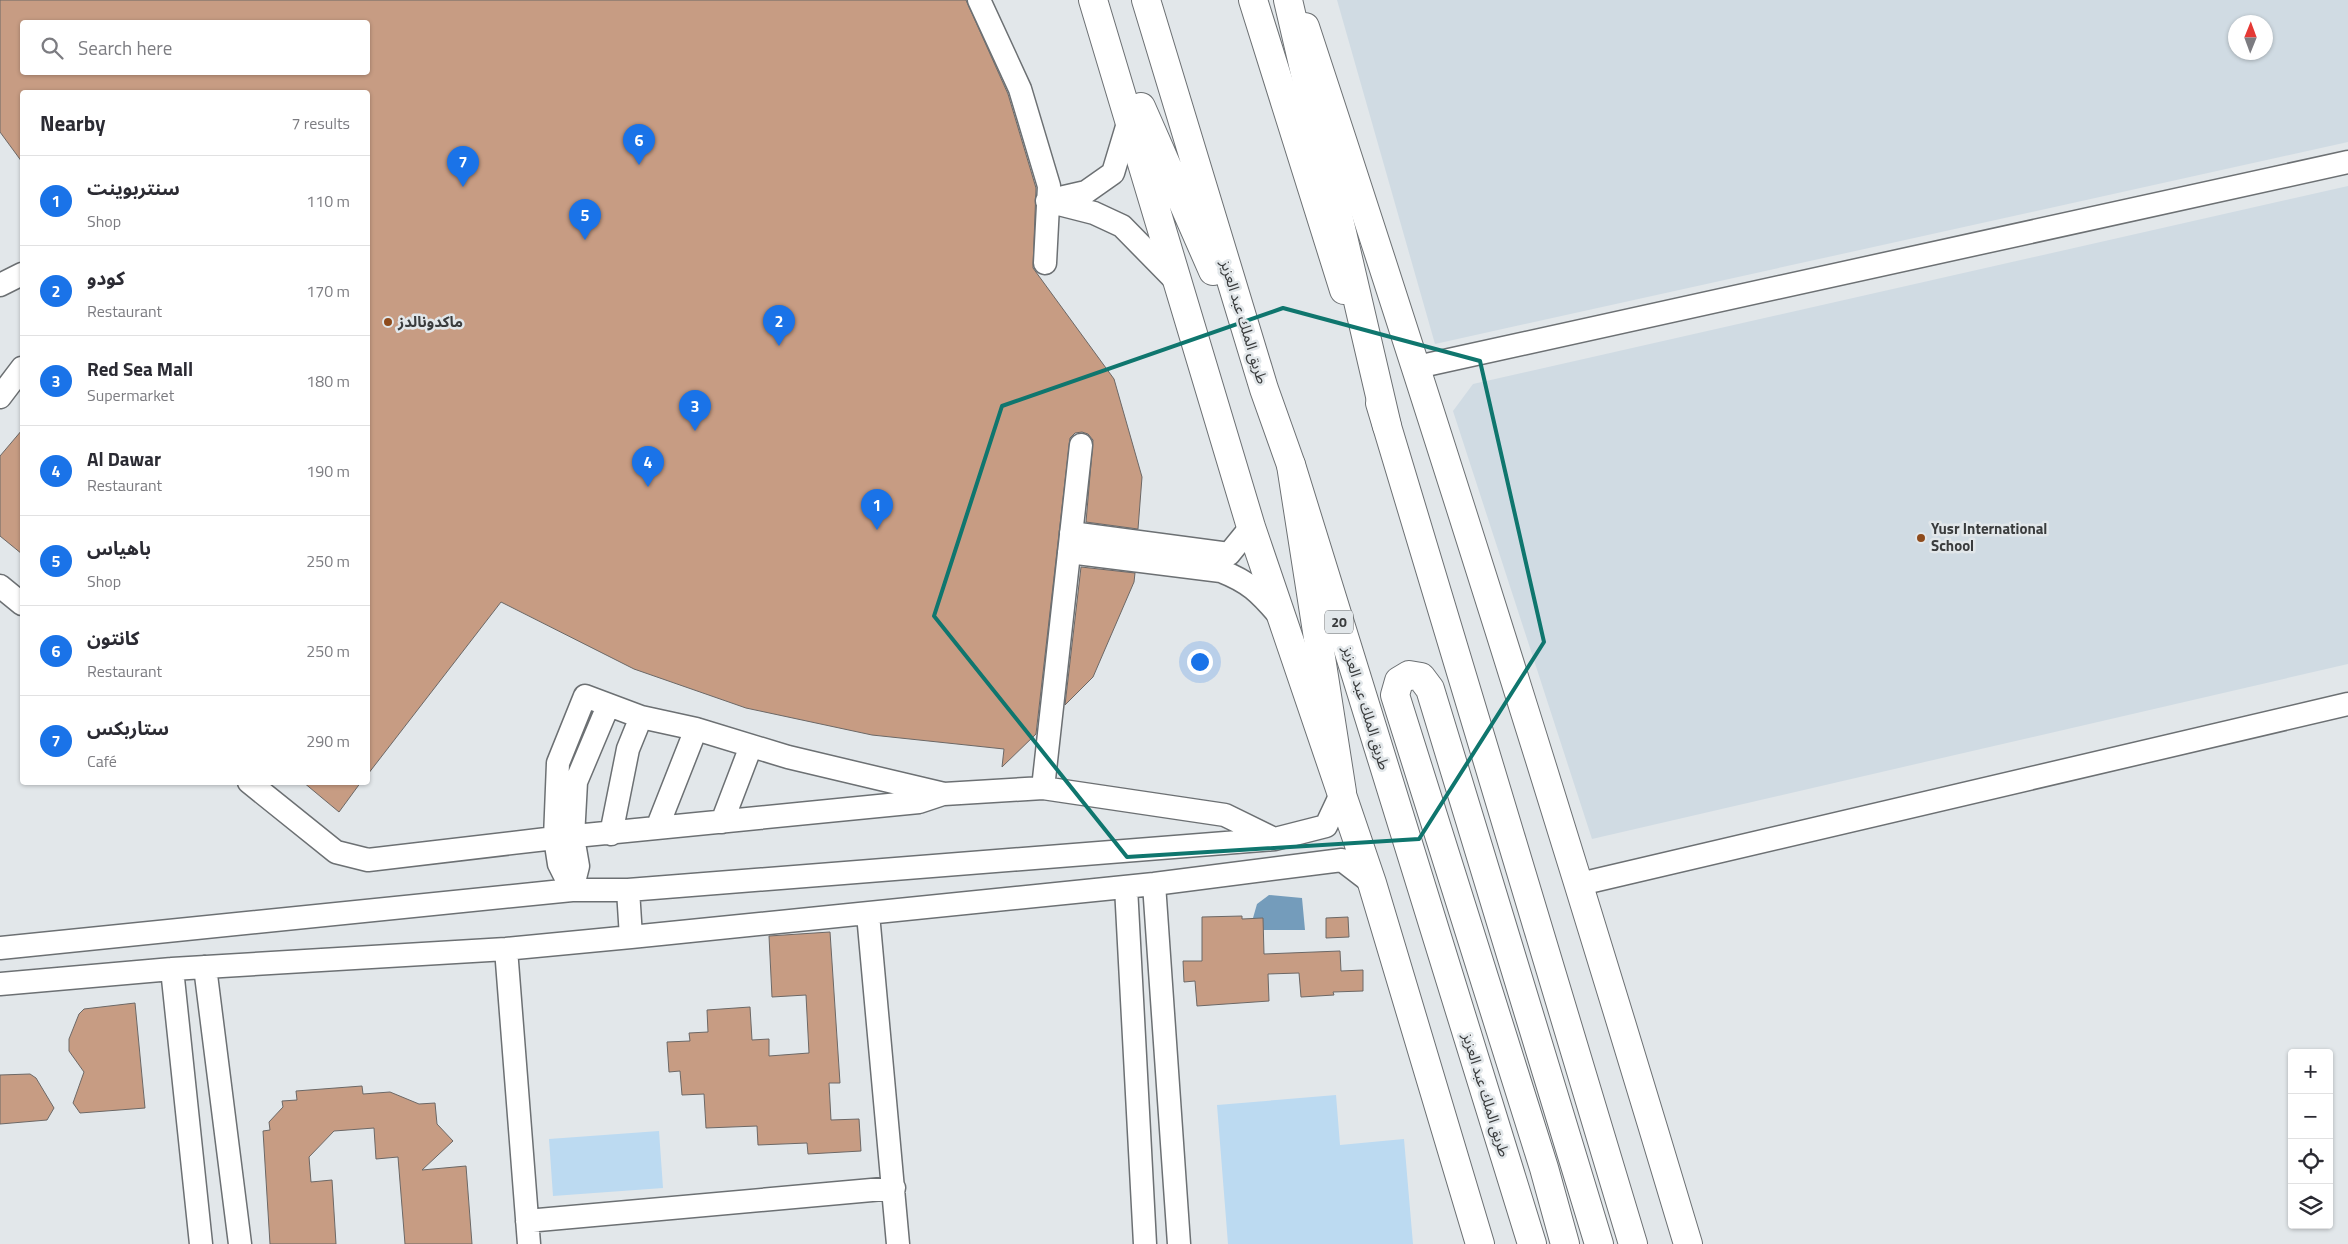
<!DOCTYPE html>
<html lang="en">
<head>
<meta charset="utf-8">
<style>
	:root { --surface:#fff; --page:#f7f7f7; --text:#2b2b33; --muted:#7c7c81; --line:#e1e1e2; --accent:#1a73e8 }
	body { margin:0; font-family:"Titillium Web","Noto Sans Arabic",sans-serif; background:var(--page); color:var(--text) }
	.controls { position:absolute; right:15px; bottom:15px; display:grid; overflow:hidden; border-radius:5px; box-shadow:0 1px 4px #0004 }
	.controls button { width:45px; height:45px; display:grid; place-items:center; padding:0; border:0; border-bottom:1px solid var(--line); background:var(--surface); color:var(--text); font:25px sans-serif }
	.compass { position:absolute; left:2228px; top:15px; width:45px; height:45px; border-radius:50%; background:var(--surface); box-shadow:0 1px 4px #0004; rotate:1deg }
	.you { position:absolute; left:1199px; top:661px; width:18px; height:18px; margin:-12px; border:4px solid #fff; border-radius:50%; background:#1a73e8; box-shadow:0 0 0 8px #1a73e833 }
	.badge { display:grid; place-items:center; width:32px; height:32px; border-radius:50%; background:var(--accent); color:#fff; font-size:16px; font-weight:700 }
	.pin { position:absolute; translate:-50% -41px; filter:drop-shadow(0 1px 2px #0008) }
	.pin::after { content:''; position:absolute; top:26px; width:18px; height:15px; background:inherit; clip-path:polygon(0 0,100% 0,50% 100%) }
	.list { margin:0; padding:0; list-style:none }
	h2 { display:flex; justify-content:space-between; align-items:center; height:65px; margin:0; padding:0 20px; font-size:21px }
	h2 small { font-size:16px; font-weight:400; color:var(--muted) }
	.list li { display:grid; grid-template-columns:32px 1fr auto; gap:15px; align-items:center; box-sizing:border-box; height:90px; padding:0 20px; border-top:1px solid var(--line) }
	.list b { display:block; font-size:19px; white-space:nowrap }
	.list p { margin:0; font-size:16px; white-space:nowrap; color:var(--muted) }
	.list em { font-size:16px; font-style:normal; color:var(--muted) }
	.icon { flex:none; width:28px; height:28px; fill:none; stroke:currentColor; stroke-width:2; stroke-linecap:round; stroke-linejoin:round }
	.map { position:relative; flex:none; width:2348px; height:1244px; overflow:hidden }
	.search { position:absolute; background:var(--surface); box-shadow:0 1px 4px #0004; left:20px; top:20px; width:350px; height:55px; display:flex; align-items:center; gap:12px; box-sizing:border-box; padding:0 18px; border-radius:5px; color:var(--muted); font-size:19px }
	.panel { position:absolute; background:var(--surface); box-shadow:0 1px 4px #0004; left:20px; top:90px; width:350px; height:695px; border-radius:5px }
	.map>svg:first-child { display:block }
	.built { fill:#d0dbe3; fill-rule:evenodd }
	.green { fill:#bcdaf1 }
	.water { fill:#749cbb }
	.building { fill:#c79c83; stroke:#6c6866; fill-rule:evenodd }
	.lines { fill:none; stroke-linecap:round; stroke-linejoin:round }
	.minor-casing { stroke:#6c7073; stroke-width:25 }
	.major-casing { stroke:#6c7073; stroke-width:30 }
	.highway-casing { stroke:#6c7073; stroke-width:30 }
	.minor { stroke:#fff; stroke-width:22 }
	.major { stroke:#fff; stroke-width:28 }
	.highway { stroke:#fff; stroke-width:28 }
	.marked { fill:none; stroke:#0f766e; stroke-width:4; stroke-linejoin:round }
	.poi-dot { fill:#8e4b1c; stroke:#e2e7ea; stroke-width:2 }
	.labels { text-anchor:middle; stroke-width:5; stroke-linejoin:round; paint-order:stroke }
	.shield { fill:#e2e7ea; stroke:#6c6f71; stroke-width:1 }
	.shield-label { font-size:14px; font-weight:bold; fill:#3a3c3d }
	.poi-label { font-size:15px; font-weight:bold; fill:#3a3c3d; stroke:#e2e7ea; text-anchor:start }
	.street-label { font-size:15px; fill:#3a3c3d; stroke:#e2e7ea }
</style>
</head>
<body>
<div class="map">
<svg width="2348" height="1244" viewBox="0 0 2348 1244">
	<rect width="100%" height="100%" fill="#e2e7ea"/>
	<!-- built -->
	<path class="built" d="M 1337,0 L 2348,0 L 2348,142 L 1435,344 ZM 2236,22 L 2266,22 L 2266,52 L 2236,52 Z
		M 2348,186 L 2348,664 L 1592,839 L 1453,411 L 1473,384 Z"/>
	<!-- green -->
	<path class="green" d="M 1336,1095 L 1340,1145 L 1404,1139 L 1413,1244 L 1228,1244 L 1217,1105 Z
		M 659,1131 L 663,1188 L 553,1196 L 549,1139 Z"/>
	<!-- water -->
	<path class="water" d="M 1269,895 L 1302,898 L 1305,930 L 1263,930 L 1263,918 L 1253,918 L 1257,904 Z"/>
	<!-- building -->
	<path class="building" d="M 0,0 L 966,0 L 1008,94 L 1036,188 L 1033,268 L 1114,379 L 1142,477 L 1138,529 L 1086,522 L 1093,440 L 1088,434 L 1082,432 L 1075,433 L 1070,438 L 1036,734 L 1002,767 L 1004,749 L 872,735 L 746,708 L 634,669 L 501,602 L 368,774 L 368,92 L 22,92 L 22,162 L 0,132 ZM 22,22 L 368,22 L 368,72 L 22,72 Z
		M 22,430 L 22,554 L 0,536 L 0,456 Z
		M 1081,567 L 1135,573 L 1134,582 L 1093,677 L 1065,705 Z
		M 303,782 L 361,782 L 339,812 Z
		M 1242,916 L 1242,919 L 1263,918 L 1264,954 L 1340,951 L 1341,971 L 1363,970 L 1363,991 L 1333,992 L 1334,995 L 1301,997 L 1299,973 L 1268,974 L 1269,1001 L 1197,1006 L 1195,981 L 1184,982 L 1183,961 L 1202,961 L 1202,917 Z
		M 1348,917 L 1349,937 L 1326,938 L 1326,918 Z
		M 830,932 L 840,1083 L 829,1083 L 831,1120 L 859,1119 L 861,1151 L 808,1154 L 807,1143 L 758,1145 L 757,1126 L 706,1128 L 704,1094 L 682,1095 L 680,1071 L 669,1072 L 667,1042 L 690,1041 L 689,1033 L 708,1032 L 707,1010 L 750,1007 L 752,1040 L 769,1039 L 769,1056 L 809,1053 L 806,995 L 772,997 L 769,936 Z
		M 135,1003 L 145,1108 L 80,1113 L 73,1103 L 84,1072 L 69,1051 L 69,1039 L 79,1014 L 84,1009 Z
		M 30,1074 L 36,1078 L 54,1108 L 47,1120 L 0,1124 L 0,1075 Z
		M 362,1086 L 363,1094 L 390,1092 L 419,1104 L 435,1103 L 437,1124 L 453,1141 L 422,1170 L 466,1166 L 472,1244 L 405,1244 L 398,1157 L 376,1159 L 374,1128 L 334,1131 L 309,1157 L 311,1182 L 332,1180 L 336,1244 L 270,1244 L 263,1131 L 270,1130 L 269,1122 L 283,1107 L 282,1101 L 297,1100 L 296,1091 Z"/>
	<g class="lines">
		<defs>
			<path id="minor" d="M 979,0 L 1020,89 L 1049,186 L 1045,263
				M 1051,200 L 1086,192 L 1113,173 L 1129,120
				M 1047,201 L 1094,213 L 1122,226 L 1176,281
				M 0,285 L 22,274
				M 1417,367 L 2348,162
				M 0,397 L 22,368
				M 1071,533 L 1229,554 L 1251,527
				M 1069,552 L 1221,571 C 1249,582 1259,592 1278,614
				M 0,586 L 22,604
				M 249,782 L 336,852 L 368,860 L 555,838 L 919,802 L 943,794
				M 1043,788 L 1081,445
				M 722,822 L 751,746
				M 657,828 L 696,729
				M 611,834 L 628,749 L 641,717
				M 1154,884 L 1179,1244
				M 1580,884 L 2348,704
				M 1126,887 L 1145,1244
				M 572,890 L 559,864 L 555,838 L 558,763 L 585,696 L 641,717 L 696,729 L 788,757 L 944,794 L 1043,788 L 1225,815 L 1274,839
				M 572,890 L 578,866 L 573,837 L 576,782 L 608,706
				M 628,890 L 631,937
				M 868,914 L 898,1244
				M 0,948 L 572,890 L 628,890 L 1275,839 L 1326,826 L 1342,792
				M 506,949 L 529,1244
				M 205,967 L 240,1244
				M 172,969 L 201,1244
				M 0,984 L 172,969 L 506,949 L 631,937 L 1154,884 L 1342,860 L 1372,883
				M 527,1221 L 894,1188"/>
			<path id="major" d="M 1093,0 L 1251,527 L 1372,883 L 1480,1244
				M 1146,0 L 1264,389 L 1291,465 L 1532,1244
				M 1253,0 L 1344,290
				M 1305,27 C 1438,431 1566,837 1688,1244
				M 1141,107 L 1213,271
				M 1380,403 L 1633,1244"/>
			<path id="highway" d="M 1288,0 L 1387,426
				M 1291,465 L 1342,792
				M 1565,1244 L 1544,1168 L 1395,695 L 1399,681 L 1409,675 L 1421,677 L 1430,689 L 1599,1244"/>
		</defs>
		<!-- minor casing -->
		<use href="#minor" class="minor-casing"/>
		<!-- major casing -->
		<use href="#major" class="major-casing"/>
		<!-- highway casing -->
		<use href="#highway" class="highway-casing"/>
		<!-- minor -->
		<use href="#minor" class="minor"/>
		<!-- major -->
		<use href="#major" class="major"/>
		<!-- highway -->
		<use href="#highway" class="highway"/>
	</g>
	<!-- marked area -->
	<path class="marked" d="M 1283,308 L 1480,361 L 1544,642 L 1419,839 L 1127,857 L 934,616 L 1002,406 Z"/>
	<!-- markers -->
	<g class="poi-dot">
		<circle cx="388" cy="322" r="5"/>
		<circle cx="1921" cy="538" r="5"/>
	</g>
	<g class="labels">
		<!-- shield labels -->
		<rect class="shield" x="1325" y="610.5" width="28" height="23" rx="4"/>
		<g class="shield-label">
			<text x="1339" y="627">20</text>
		</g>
		<!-- poi labels -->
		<g class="poi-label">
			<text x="398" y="327">ماكدونالدز</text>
			<text x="1931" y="534">Yusr International<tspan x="1931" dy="17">School</tspan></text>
		</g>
		<!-- street labels -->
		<g class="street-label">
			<text transform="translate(1244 322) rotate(73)" y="5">طريق الملك عبد العزيز</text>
			<text transform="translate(1366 708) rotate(73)" y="5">طريق الملك عبد العزيز</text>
			<text transform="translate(1486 1095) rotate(73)" y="5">طريق الملك عبد العزيز</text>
		</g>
	</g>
</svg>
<div class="controls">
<button>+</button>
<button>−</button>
<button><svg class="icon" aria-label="locate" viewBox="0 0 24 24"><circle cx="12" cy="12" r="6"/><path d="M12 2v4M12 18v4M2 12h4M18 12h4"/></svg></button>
<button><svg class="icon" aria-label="layers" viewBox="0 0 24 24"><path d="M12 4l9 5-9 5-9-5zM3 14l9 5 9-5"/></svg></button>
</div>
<svg class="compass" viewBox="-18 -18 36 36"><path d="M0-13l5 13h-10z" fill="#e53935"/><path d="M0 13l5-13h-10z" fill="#7c7c81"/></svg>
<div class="you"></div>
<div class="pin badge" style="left:877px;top:530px">1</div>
<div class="pin badge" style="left:779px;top:346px">2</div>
<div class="pin badge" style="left:695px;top:431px">3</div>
<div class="pin badge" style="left:648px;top:487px">4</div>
<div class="pin badge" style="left:585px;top:240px">5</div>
<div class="pin badge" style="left:639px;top:165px">6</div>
<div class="pin badge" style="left:463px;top:187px">7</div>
<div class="search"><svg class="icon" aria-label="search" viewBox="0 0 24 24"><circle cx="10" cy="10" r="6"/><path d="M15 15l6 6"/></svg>Search here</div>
<section class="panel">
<h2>Nearby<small>7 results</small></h2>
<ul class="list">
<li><span class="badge">1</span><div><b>سنتربوينت</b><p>Shop</p></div><em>110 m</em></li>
<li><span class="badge">2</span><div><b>كودو</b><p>Restaurant</p></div><em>170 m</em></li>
<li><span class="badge">3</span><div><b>Red Sea Mall</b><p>Supermarket</p></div><em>180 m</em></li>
<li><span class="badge">4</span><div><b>Al Dawar</b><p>Restaurant</p></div><em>190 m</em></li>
<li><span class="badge">5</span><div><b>باهياس</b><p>Shop</p></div><em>250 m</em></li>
<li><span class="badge">6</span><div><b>كانتون</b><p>Restaurant</p></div><em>250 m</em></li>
<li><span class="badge">7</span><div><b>ستاربكس</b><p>Café</p></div><em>290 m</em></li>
</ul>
</section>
</div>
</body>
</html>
